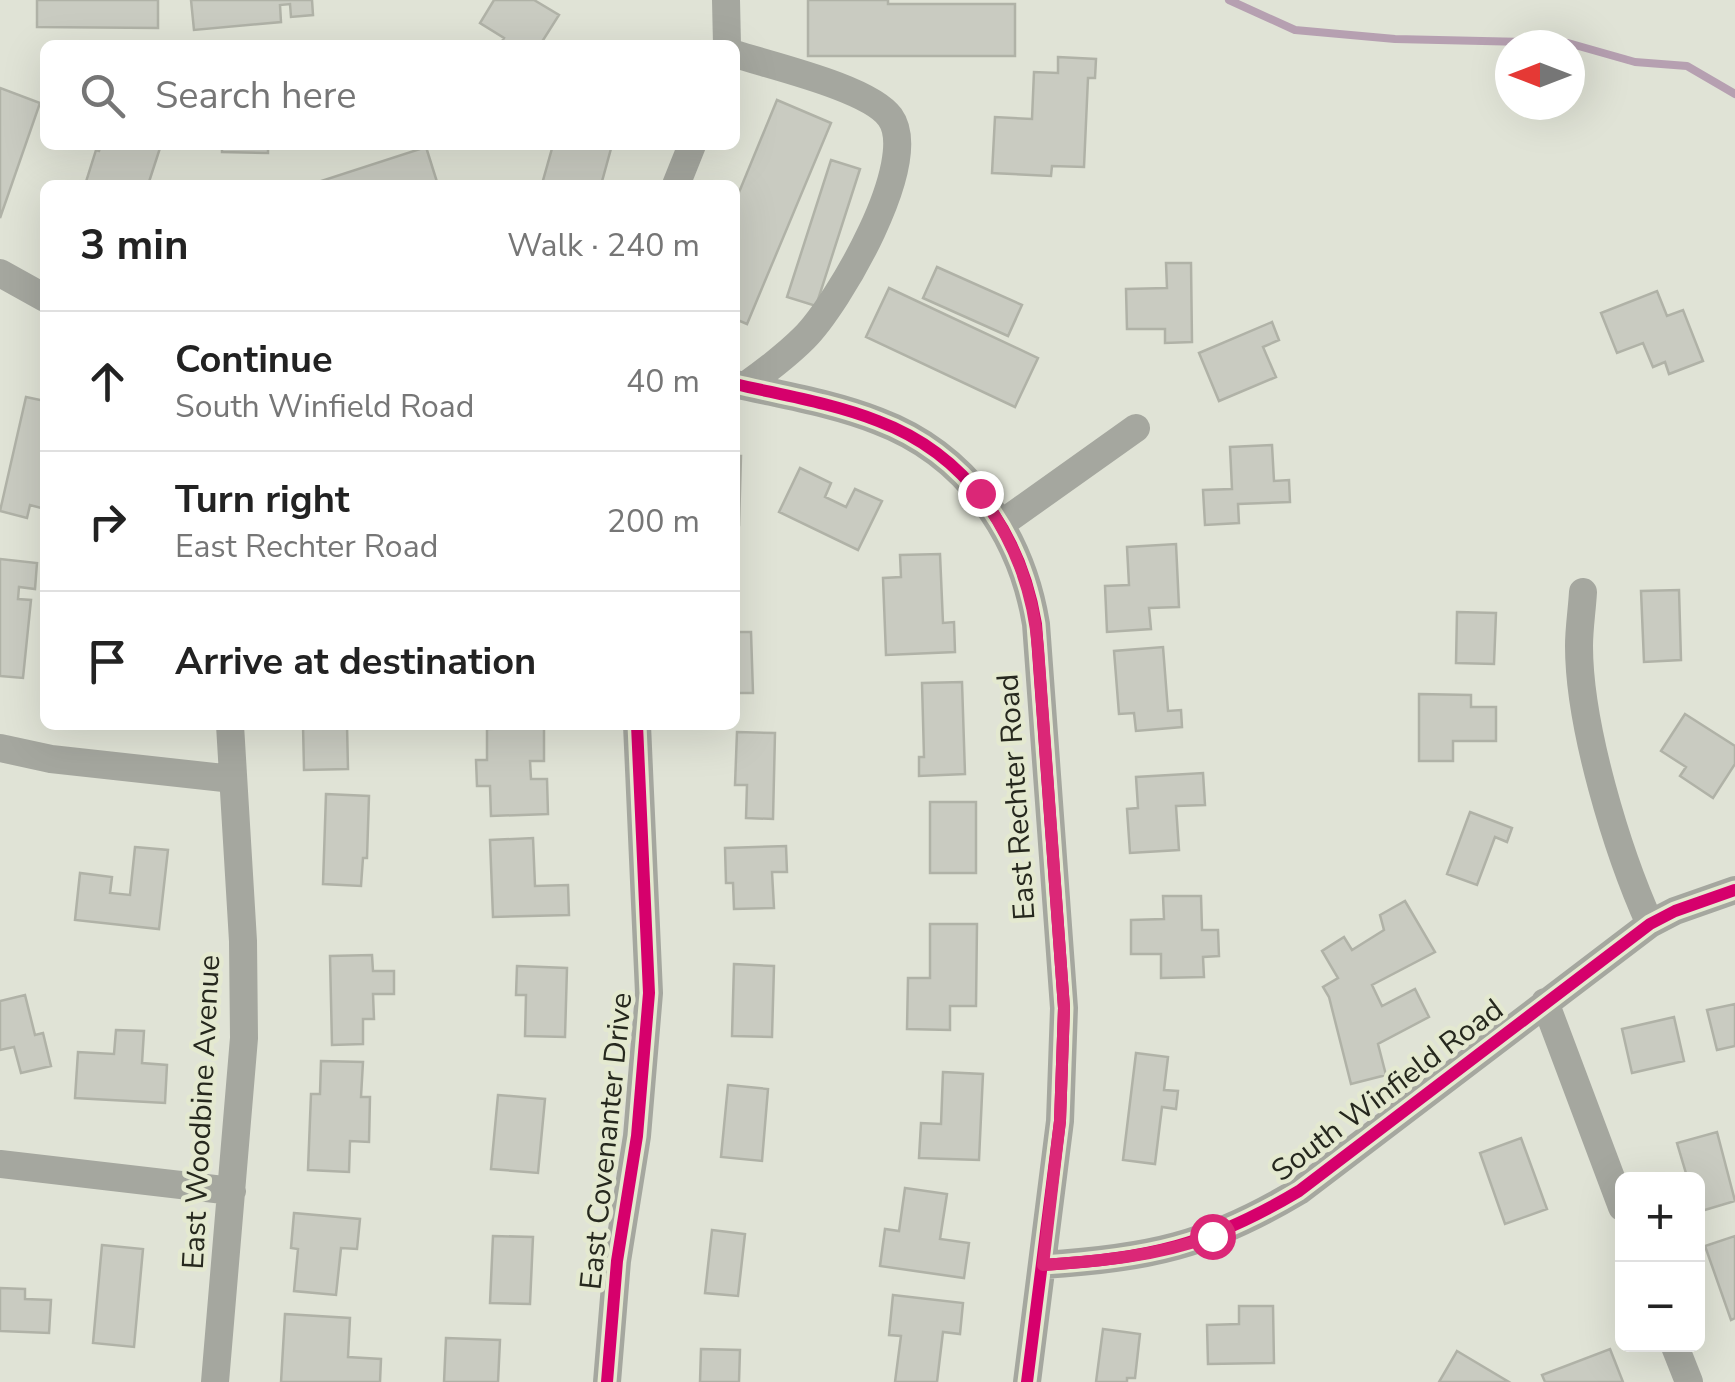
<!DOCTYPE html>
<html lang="en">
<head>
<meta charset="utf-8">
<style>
	:root { --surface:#fff; --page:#f6f6f6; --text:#222; --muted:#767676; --line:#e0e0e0 }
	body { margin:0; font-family:"Nunito Sans",sans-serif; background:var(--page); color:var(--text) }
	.controls { position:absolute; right:30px; bottom:30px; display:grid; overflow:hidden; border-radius:15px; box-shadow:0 10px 40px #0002 }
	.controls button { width:90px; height:90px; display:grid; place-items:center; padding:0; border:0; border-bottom:2px solid var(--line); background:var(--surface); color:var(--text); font:50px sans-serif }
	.compass { position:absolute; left:1495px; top:30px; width:90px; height:90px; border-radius:50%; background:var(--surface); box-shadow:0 10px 40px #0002; rotate:270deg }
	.stop { position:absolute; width:30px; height:30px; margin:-22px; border:8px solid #db2777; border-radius:50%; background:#fff }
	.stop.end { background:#db2777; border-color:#fff; box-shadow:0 2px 10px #0008 }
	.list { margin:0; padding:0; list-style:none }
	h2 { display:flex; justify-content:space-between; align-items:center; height:130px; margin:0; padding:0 40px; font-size:42px }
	h2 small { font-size:32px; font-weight:400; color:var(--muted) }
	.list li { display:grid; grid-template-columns:65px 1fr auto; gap:30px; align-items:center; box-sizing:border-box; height:140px; padding:0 40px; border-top:2px solid var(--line) }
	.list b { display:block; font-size:38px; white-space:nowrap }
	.list p { margin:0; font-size:32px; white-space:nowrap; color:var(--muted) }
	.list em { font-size:32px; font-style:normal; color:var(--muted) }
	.icon { flex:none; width:55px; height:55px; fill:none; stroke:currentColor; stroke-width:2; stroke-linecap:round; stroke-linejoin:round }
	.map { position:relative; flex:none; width:1735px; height:1382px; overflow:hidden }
	.search { position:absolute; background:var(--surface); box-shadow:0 10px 40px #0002; left:40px; top:40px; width:700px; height:110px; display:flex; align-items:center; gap:25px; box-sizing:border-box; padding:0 35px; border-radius:15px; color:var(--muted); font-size:38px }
	.panel { position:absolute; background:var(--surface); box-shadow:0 10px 40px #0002; left:40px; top:180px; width:700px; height:550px; border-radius:15px }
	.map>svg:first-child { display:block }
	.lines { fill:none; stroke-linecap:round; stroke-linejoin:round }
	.stream { stroke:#b6a0b1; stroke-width:8 }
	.building { fill:#c9cbc1; stroke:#b0b2a7; stroke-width:2.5 }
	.street { stroke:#a5a79f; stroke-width:28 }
	.cycleway-casing { stroke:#e4e9d0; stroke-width:19 }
	.cycleway { stroke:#d6006c; stroke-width:12 }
	.route { stroke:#db2777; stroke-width:12 }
	.labels { text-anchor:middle; stroke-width:9; stroke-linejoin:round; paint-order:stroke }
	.street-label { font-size:30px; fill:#26281e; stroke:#e4e9d0 }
</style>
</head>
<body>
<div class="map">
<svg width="1735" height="1382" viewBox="0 0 1735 1382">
	<rect width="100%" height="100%" fill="#e0e3d6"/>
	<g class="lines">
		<!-- stream -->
		<path class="stream" d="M 1229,0 L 1295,30 L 1395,39 L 1568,43 L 1635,62 L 1687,66 L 1735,94"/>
	</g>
	<!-- building -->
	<path class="building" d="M 37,0 L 158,0 L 158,28 L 37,27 Z
		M 191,0 L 312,0 L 313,15 L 291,17 L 290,4 L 280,5 L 281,22 L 194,30 Z
		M 494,0 L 534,0 L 559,15 L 540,45 L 504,45 L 501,43 L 504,38 L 480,23 Z
		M 808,0 L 888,0 L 888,4 L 1015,4 L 1015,56 L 808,56 Z
		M 1058,57 L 1096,59 L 1095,78 L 1088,78 L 1084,167 L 1052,166 L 1051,176 L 992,173 L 995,117 L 1032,119 L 1034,72 L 1058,73 Z
		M 0,88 L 40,103 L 0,218 Z
		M 777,100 L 831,123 L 747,324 L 735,319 L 735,202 Z
		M 101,145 L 161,145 L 148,185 L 85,185 L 96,150 L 99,151 Z
		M 222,145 L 268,145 L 268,153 L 222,152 Z
		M 553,145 L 612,145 L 601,185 L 542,184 Z
		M 426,147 L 438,185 L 319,185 L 318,182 Z
		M 831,160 L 860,169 L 816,306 L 787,297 Z
		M 1166,263 L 1191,263 L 1192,342 L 1165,343 L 1165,329 L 1127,329 L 1126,289 L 1167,288 Z
		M 937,267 L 1022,305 L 1008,336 L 923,298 Z
		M 889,288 L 1038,358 L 1015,407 L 866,337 Z
		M 1657,291 L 1667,316 L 1683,310 L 1703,361 L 1669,374 L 1665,362 L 1653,367 L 1643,343 L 1617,353 L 1601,313 Z
		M 1272,322 L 1279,340 L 1263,347 L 1276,377 L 1219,401 L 1199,353 Z
		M 26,397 L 45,401 L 45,509 L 30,505 L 27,518 L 0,511 Z
		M 1272,445 L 1274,481 L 1289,480 L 1290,502 L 1238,504 L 1239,523 L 1205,525 L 1203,490 L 1232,489 L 1230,447 Z
		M 735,456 L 741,456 L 739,525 L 735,525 Z
		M 800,468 L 831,483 L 825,497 L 846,507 L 855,489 L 882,501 L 858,550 L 779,512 Z
		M 1176,544 L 1179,607 L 1149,608 L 1151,629 L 1107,632 L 1105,586 L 1129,585 L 1127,547 Z
		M 940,554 L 943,623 L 954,622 L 955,652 L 886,655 L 883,578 L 901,577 L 900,555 Z
		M 0,559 L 37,563 L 35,589 L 19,587 L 18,599 L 31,600 L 23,678 L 0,676 Z
		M 1679,590 L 1681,660 L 1644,662 L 1641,591 Z
		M 1457,612 L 1496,613 L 1494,664 L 1456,663 Z
		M 735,632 L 751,632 L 753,693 L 735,693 Z
		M 1163,647 L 1168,711 L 1181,710 L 1182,727 L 1136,731 L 1134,713 L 1119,714 L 1114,651 Z
		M 962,682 L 965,774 L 919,776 L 919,757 L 924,757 L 922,683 Z
		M 1419,694 L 1471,695 L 1471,707 L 1496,707 L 1496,741 L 1453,741 L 1453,761 L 1419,761 Z
		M 1685,714 L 1735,746 L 1735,764 L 1713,798 L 1680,776 L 1686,767 L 1661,751 Z
		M 303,725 L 347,725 L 348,769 L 304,770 Z
		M 544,727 L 544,761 L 530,761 L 531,779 L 547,779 L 548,814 L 491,816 L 490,786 L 477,786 L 476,760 L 487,760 L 487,729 Z
		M 737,732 L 775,733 L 773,819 L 746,818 L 747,785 L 735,785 Z
		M 1203,773 L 1205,805 L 1176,806 L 1179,850 L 1130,853 L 1127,809 L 1138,808 L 1136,777 Z
		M 326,794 L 369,796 L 367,858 L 363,858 L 361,886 L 323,884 Z
		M 930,802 L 976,802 L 976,873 L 930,873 Z
		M 1470,812 L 1512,828 L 1507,842 L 1495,837 L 1477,885 L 1447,874 Z
		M 533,838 L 535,886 L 568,885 L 569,915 L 493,917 L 490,840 Z
		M 786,846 L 787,872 L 772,872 L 774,908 L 734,909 L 733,883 L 726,883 L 725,848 Z
		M 135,847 L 168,850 L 159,929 L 75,920 L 80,873 L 112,877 L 110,893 L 130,895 Z
		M 1163,896 L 1201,896 L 1202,930 L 1218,930 L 1219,956 L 1203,957 L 1204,977 L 1161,978 L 1161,954 L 1131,954 L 1131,920 L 1164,919 Z
		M 1405,901 L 1435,952 L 1372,985 L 1382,1006 L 1415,989 L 1429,1017 L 1378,1044 L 1386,1075 L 1351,1084 L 1329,997 L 1323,987 L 1338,978 L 1322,951 L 1344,937 L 1352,950 L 1384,930 L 1380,915 Z
		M 930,924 L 977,924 L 976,1006 L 950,1006 L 950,1030 L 907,1029 L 908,978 L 930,978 Z
		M 372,955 L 373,971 L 394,971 L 394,994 L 373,994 L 374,1019 L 363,1019 L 363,1044 L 332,1045 L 330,956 Z
		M 734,964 L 774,966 L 772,1037 L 732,1036 Z
		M 517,966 L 567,968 L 565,1037 L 525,1036 L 526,995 L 516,995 Z
		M 25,995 L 35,1035 L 43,1033 L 51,1066 L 21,1073 L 14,1047 L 0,1050 L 0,1001 Z
		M 1735,1004 L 1735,1046 L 1717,1050 L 1707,1010 Z
		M 1674,1017 L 1684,1061 L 1632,1073 L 1622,1029 Z
		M 116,1030 L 144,1031 L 142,1063 L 167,1065 L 165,1103 L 75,1098 L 78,1052 L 114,1054 Z
		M 1136,1053 L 1168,1057 L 1164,1090 L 1178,1091 L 1176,1109 L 1162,1107 L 1155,1164 L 1123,1160 Z
		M 321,1061 L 363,1062 L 361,1097 L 370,1097 L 369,1142 L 350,1141 L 349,1172 L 308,1170 L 311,1094 L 320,1094 Z
		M 943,1072 L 983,1074 L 979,1160 L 919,1158 L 921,1123 L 941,1124 Z
		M 728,1085 L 768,1089 L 762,1161 L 721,1157 Z
		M 498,1095 L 545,1099 L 538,1173 L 491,1169 Z
		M 1717,1132 L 1735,1201 L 1698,1212 L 1698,1180 L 1688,1180 L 1677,1143 Z
		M 1521,1138 L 1547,1209 L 1505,1224 L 1480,1153 Z
		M 905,1188 L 947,1194 L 940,1239 L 969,1243 L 964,1278 L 880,1266 L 885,1229 L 899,1231 Z
		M 294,1213 L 360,1219 L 357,1249 L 341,1248 L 336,1295 L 294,1291 L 298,1249 L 291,1248 Z
		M 712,1230 L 745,1234 L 738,1296 L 705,1293 Z
		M 493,1236 L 533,1237 L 530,1304 L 490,1303 Z
		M 1735,1236 L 1735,1318 L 1731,1320 L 1705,1246 Z
		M 102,1245 L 143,1249 L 134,1347 L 93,1343 Z
		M 0,1288 L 25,1289 L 25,1299 L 51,1300 L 49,1333 L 0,1331 Z
		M 893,1295 L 963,1303 L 960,1334 L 943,1332 L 937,1382 L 895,1382 L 901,1336 L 889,1335 Z
		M 1239,1306 L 1273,1306 L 1274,1363 L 1208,1364 L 1207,1325 L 1239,1324 Z
		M 285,1314 L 350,1318 L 348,1357 L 381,1359 L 380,1382 L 281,1382 Z
		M 1103,1329 L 1140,1334 L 1135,1378 L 1127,1378 L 1127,1382 L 1096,1382 Z
		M 446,1338 L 500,1340 L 498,1382 L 444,1382 Z
		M 701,1349 L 740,1350 L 739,1382 L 700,1382 Z
		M 1610,1349 L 1623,1382 L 1545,1382 L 1542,1375 Z
		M 1457,1351 L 1509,1382 L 1439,1382 Z"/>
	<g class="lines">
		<!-- street -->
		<path class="street" d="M 726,0 L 727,45
			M 735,54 C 772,66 869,88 890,117 C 922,161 838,304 804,338 C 786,356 766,371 745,386
			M 676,185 L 692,145
			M 0,273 L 45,298
			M 735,384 C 782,395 832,403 878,421 C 966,454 1021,533 1036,624 L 1064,1008 L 1060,1121 L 1027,1382
			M 1001,524 L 1136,428
			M 1583,592 C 1582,610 1579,628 1579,646 C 1579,726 1617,851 1650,924
			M 0,748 L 51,759 L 233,779
			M 1545,1002 L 1622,1207
			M 0,1164 L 232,1191
			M 1043,1265 C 1149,1258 1207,1246 1299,1191 L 1650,924 L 1675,911 L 1735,890
			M 1674,1344 L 1689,1382
			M 215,1382 L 244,1038 L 243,941 L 230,725
			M 607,1382 L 617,1261 L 637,1136 L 649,993 L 637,725"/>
		<defs>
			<path id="cycleway" d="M 735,384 C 782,395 832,403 878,421 C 966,454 1021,533 1036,624 L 1064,1008 L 1060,1121 L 1027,1382
				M 1043,1265 C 1149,1258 1207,1246 1299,1191 L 1650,924 L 1675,911 L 1735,890
				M 607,1382 L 617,1261 L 637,1136 L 649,993 L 637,725"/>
		</defs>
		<!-- cycleway casing -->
		<use href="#cycleway" class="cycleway-casing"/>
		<!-- cycleway -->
		<use href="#cycleway" class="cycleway"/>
	</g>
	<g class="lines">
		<!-- route -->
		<path class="route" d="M 980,493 C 1014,542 1033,588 1038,648 L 1064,1008 L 1060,1121 L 1043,1265 C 1101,1261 1157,1256 1212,1236"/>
	</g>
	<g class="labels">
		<!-- street labels -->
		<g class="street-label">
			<text transform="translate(1016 797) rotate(-94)" y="10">East Rechter Road</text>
			<text transform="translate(1387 1090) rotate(-37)" y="10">South Winfield Road</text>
			<text transform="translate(201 1112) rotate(-87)" y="10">East Woodbine Avenue</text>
			<text transform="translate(606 1141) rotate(-84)" y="10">East Covenanter Drive</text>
		</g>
	</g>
</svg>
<div class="controls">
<button>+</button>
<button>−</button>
</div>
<svg class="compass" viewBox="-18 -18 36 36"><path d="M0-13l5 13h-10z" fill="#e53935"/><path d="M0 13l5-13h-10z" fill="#767676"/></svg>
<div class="stop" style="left:1212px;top:1236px"></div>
<div class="stop end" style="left:980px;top:493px"></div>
<div class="search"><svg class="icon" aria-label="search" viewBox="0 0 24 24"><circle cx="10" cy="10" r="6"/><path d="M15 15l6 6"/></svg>Search here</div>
<section class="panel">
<h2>3 min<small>Walk · 240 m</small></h2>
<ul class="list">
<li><svg class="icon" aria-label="ahead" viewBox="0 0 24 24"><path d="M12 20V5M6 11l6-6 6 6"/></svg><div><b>Continue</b><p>South Winfield Road</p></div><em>40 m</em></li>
<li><svg class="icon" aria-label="right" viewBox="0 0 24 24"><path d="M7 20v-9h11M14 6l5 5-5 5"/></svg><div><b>Turn right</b><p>East Rechter Road</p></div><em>200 m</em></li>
<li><svg class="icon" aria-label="arrive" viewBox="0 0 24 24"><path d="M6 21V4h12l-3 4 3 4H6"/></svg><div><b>Arrive at destination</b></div></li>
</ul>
</section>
</div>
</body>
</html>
